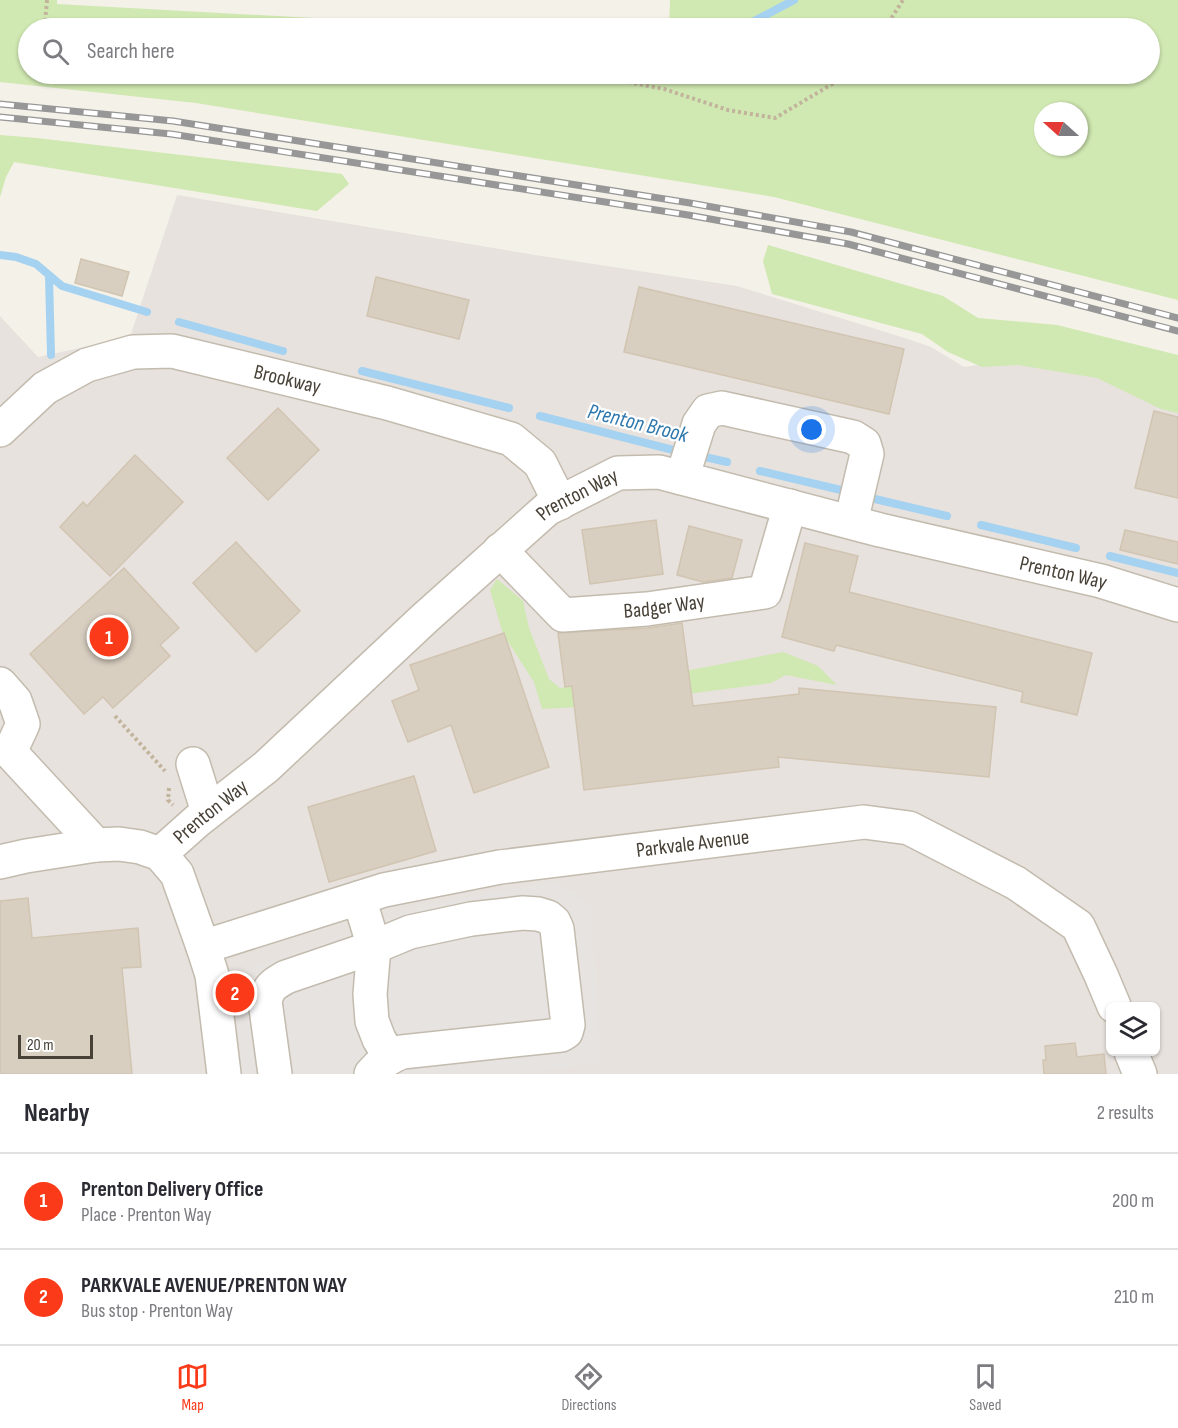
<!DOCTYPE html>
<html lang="en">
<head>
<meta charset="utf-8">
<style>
	:root { --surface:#fff; --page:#f2f2f3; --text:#2b2b33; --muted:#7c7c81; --line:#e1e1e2; --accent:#fa3a19 }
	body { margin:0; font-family:"Sofia Sans Condensed",sans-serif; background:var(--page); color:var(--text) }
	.controls { position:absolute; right:18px; bottom:18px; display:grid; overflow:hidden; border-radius:9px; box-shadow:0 2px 4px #0004 }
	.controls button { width:54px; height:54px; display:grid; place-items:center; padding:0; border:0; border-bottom:2px solid var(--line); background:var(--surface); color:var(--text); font:30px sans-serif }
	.compass { position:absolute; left:1034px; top:102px; width:54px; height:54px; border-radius:50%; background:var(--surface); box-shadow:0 2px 4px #0004; rotate:291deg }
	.scale { position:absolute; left:18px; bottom:15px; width:75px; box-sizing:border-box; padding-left:6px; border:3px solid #484137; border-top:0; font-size:16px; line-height:21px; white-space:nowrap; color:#484137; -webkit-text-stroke:4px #fff; paint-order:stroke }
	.you { position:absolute; left:812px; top:430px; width:21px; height:21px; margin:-15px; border:4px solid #fff; border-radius:50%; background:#1a73e8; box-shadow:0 0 0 9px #1a73e833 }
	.badge { display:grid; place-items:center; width:39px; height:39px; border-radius:50%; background:var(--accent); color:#fff; font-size:20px; font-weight:700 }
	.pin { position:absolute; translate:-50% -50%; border:3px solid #fff; box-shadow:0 2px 6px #0006 }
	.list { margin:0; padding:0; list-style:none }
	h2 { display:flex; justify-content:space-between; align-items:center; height:78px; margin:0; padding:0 24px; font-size:26px }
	h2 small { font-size:20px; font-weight:400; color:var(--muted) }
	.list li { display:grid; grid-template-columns:39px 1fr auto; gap:18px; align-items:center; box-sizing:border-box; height:96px; padding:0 24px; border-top:2px solid var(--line) }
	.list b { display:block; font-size:22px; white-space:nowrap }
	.list p { margin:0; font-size:20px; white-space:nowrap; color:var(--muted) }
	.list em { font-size:20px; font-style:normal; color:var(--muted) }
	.icon { flex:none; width:33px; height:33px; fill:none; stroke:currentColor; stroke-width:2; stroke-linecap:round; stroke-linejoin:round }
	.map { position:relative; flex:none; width:1178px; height:1074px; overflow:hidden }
	.search { position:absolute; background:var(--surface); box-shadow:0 2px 4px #0004; left:18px; right:18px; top:18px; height:66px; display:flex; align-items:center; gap:15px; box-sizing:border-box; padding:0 21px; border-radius:33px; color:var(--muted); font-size:22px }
	.sheet { height:270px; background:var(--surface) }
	nav { display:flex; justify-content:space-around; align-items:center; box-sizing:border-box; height:84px; border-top:2px solid var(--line); background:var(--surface); font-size:16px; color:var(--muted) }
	nav a { display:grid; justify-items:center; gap:3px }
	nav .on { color:var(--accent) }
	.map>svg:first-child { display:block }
	.industrial { fill:#e7e2dd; fill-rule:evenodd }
	.green { fill:#d0e8b1; fill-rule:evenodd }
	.parking { fill:#e6e3e0 }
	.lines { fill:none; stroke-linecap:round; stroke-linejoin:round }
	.stream { stroke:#a5d2f1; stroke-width:8 }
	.building { fill:#d9cfc1; stroke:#d1c4b1; stroke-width:1.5 }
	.minor-casing { stroke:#c3bbae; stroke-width:36 }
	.path { stroke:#c2b49c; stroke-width:4; stroke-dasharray:3 3; stroke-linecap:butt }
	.minor { stroke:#fff; stroke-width:33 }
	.rail-casing { stroke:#979797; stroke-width:7 }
	.rail { stroke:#fff; stroke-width:4.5; stroke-dasharray:14; stroke-linecap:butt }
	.labels { text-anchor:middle; stroke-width:4.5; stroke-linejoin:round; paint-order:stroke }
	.street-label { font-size:21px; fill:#484137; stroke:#fff }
	.water-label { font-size:22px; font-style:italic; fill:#2e78ad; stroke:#fff }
</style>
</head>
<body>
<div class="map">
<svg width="1178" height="1074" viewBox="0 0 1178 1074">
	<rect width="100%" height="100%" fill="#f4f1e8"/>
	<!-- industrial -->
	<path class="industrial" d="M 177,195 L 535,255 L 737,286 L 908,339 L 931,347 L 964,367 L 1078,351 L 1178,408 L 1178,1074 L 0,1074 L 0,316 L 38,357 L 130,337 ZM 1110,1006 L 1156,1006 L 1156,1052 L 1110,1052 Z"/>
	<!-- green -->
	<path class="green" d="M 0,0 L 57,0 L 57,4 L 496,28 L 28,28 L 28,74 L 1150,74 L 1150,28 L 669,28 L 670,0 L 1178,0 L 1178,300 L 774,197 L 196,103 L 0,82 ZM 1043,111 L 1079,111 L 1079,147 L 1043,147 Z
		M 0,135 L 37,138 L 342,174 L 349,184 L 317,211 L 14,162 L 6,177 L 0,197 Z
		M 768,245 L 943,296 L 978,318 L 1057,325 L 1178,355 L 1178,413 L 1161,409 L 1097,378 L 1018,365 L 982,367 L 948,352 L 922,334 L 772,294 L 763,261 Z
		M 497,579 L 523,601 L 529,628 L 549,679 L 560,688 L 670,674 L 783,652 L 818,666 L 837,685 L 786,675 L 771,683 L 595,706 L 542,709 L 534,682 L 503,634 L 490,590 Z"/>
	<!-- parking -->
	<path class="parking" d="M 553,881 L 591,905 L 601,1063 L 516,1074 L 242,1074 L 236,1009 L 239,972 L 429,904 Z"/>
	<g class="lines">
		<!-- stream -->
		<path class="stream" d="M 741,28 L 794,0
			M 653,76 L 657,74
			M 0,255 L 16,257 L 36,264 L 62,286 L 147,312
			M 49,276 L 51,355
			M 179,322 L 283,351
			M 362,371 L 509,408
			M 540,416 L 681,452
			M 696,455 L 727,462
			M 760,471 L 841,490
			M 875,499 L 947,516
			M 981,525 L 1076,548
			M 1110,556 L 1178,573"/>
	</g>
	<!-- building -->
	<path class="building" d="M 81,259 L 129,272 L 122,296 L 75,283 Z
		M 376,277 L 469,300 L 459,339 L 367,316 Z
		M 639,287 L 904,349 L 889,414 L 624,352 Z
		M 278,408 L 319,450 L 268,500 L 227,458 Z
		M 1154,411 L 1178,417 L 1178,498 L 1135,488 Z
		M 135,455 L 183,502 L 110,576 L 60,527 L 83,502 L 87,506 Z
		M 656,520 L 663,574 L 590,584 L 582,530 Z
		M 689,526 L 742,540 L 732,578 L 703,582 L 677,575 Z
		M 1125,530 L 1178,542 L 1178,564 L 1120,550 Z
		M 236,542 L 300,611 L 256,652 L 193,583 Z
		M 805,543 L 858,556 L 849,592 L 1092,653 L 1077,715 L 1021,702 L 1023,692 L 836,645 L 834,651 L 782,637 Z
		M 124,568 L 179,628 L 160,645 L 170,656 L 113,708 L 103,697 L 84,714 L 30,654 Z
		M 682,623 L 693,706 L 799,694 L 799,688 L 996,707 L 989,777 L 778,757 L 779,767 L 584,790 L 572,686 L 565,687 L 558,633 L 648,628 Z
		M 504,633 L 549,767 L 474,793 L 451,725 L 408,742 L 392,701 L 419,690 L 410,665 Z
		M 414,776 L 436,851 L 329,882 L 308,807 Z
		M 28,898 L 32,938 L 138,928 L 141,967 L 122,968 L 132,1074 L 0,1074 L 0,901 Z
		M 1075,1043 L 1077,1057 L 1104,1054 L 1106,1074 L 1044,1074 L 1043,1060 L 1046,1060 L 1045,1046 Z"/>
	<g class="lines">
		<defs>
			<g id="minor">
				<path id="s1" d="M 0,430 L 45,388 L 87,365 L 133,352 L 172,351 L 387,403 L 511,439 L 540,463 L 560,503"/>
				<path d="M 682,478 L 699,424 L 708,411 L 722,408 L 853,437 L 864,444 L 867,454 L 851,522"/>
				<path id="s2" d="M 500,550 L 563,615 L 647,609 L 765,592 L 790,506"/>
				<path d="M 0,684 L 15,701 L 23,724 L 10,752 L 96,845"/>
				<path d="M 193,764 L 208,812"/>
				<path id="s3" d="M 160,854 L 197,821 L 266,767 L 425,618 L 547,509 L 618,473 L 659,472 L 880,530 L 1101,581 L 1178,605"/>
				<path d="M 0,862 L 26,856 L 96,845 L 119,844 L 140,847 L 160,854 L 177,874 L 203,947 L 212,975 L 224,1074"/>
				<path d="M 359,898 L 374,947 L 370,994 L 372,1021 L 379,1039 L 389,1056"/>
				<path id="s4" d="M 203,947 L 384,890 L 500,867 L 864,822 L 909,828 L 1016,883 L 1078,926 L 1101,975 L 1114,1006"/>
				<path d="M 1131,1052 L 1140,1074"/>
				<path d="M 275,1074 L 265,1001 C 269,986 274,984 286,977 L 374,947 L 410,932 L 471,919 L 523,913 L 538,914 L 548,917 L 554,922 L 557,929 L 568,1025 L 566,1032 L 561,1035 L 402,1052 C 389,1057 380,1063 371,1074"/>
			</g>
		</defs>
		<!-- minor casing -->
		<use href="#minor" class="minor-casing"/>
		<!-- path -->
		<path class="path" d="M 47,0 L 45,23 L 86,28
			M 885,28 L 903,0
			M 587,74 L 664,89 L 728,110 L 775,118 L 849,74
			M 115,716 L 165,771
			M 169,788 L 168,800 L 173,805"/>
		<!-- minor -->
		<use href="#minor" class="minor"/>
		<defs>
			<path id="rail" d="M 0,104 L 173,121 L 690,203 L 851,232 L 1178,318
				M 0,117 L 171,134 L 688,215 L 848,244 L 1178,331"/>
		</defs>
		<!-- rail casing -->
		<use href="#rail" class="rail-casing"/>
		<!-- rail -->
		<use href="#rail" class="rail"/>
	</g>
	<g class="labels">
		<!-- street labels -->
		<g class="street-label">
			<text dy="7" stroke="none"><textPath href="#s1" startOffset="315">Brookway</textPath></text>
			<text dy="7" stroke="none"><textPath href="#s3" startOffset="552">Prenton Way</textPath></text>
			<text dy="7" stroke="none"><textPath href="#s3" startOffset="1056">Prenton Way</textPath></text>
			<text dy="7" stroke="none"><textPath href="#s2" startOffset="192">Badger Way</textPath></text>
			<text dy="7" stroke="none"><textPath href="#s3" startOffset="66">Prenton Way</textPath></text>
			<text dy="7" stroke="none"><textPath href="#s4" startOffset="502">Parkvale Avenue</textPath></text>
		</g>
		<!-- water labels -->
		<g class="water-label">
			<text transform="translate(638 422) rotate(14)" y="8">Prenton Brook</text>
		</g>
	</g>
</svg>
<div class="controls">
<button><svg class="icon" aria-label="layers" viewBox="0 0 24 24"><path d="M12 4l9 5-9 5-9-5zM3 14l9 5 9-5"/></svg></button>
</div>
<svg class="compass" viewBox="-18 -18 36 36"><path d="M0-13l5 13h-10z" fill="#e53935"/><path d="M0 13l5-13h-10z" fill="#7c7c81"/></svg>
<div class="scale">20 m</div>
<div class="you"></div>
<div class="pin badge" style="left:109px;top:637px">1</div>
<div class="pin badge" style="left:235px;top:993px">2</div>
<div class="search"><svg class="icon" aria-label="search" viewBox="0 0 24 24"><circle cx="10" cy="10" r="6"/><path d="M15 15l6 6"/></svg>Search here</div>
</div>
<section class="sheet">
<h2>Nearby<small>2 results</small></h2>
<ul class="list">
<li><span class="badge">1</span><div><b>Prenton Delivery Office</b><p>Place · Prenton Way</p></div><em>200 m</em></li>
<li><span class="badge">2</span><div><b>PARKVALE AVENUE/PRENTON WAY</b><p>Bus stop · Prenton Way</p></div><em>210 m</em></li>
</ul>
</section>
<nav>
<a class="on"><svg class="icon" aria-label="map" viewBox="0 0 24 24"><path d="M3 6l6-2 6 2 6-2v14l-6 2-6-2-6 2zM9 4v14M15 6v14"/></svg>Map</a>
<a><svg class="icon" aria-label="directions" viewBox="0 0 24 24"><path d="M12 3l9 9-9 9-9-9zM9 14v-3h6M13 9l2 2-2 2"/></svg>Directions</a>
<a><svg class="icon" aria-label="saved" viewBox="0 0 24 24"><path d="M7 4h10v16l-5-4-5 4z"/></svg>Saved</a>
</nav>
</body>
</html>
